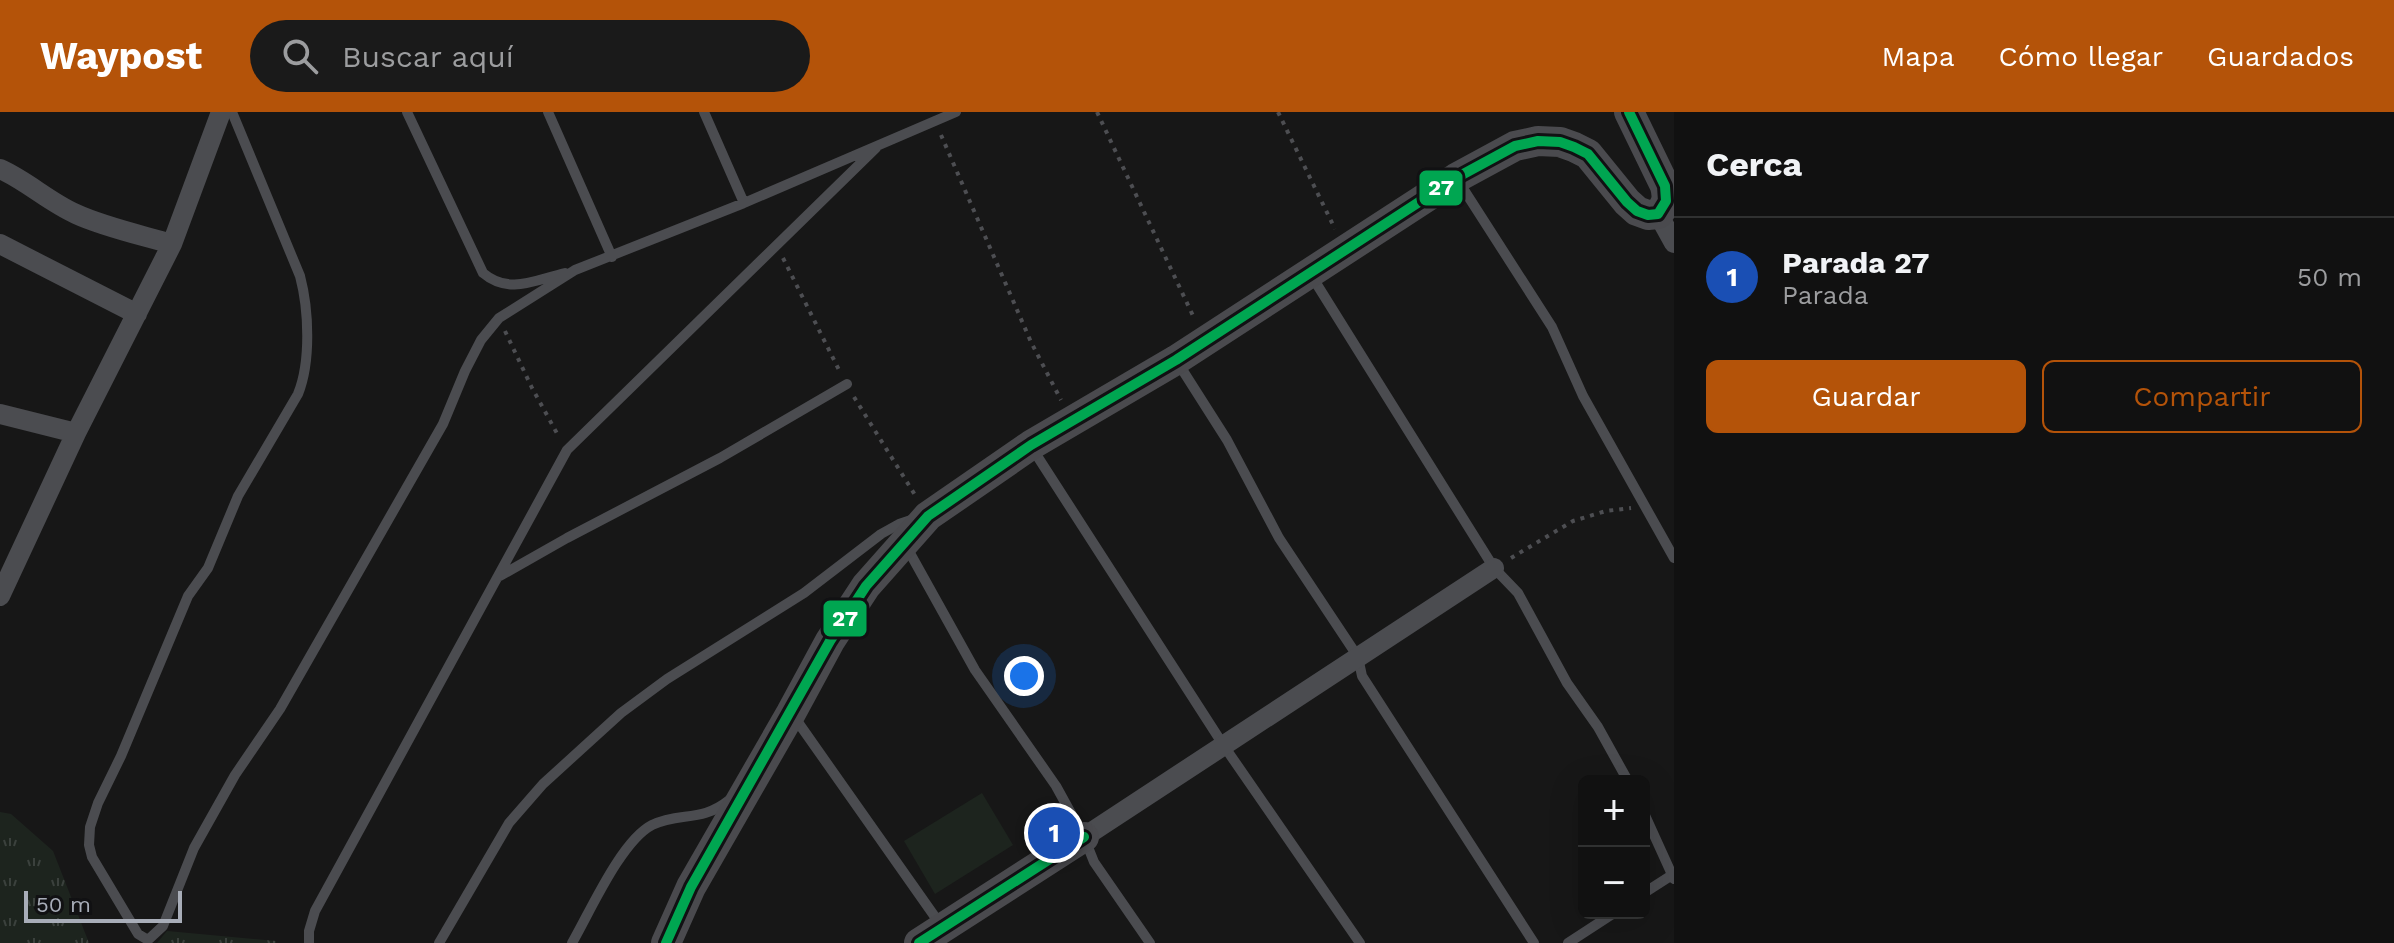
<!DOCTYPE html>
<html lang="es">
<head>
<meta charset="utf-8">
<style>
	:root { --surface:#111; --page:#1a1a1a; --text:#f1f3f6; --muted:#9c9d9f; --line:#303131; --accent:#b45309 }
	body { margin:0; font-family:"Work Sans",sans-serif; background:var(--page); color:var(--text) }
	.controls { position:absolute; right:24px; bottom:24px; display:grid; overflow:hidden; border-radius:12px; box-shadow:0 8px 32px #0002 }
	.controls button { width:72px; height:72px; display:grid; place-items:center; padding:0; border:0; border-bottom:2px solid var(--line); background:var(--surface); color:var(--text); font:40px sans-serif }
	.scale { position:absolute; left:24px; bottom:20px; width:158px; box-sizing:border-box; padding-left:8px; border:4px solid #a8adb8; border-top:0; font-size:22px; line-height:28px; white-space:nowrap; color:#a8adb8; -webkit-text-stroke:6px #111113; paint-order:stroke }
	.you { position:absolute; left:1024px; top:564px; width:28px; height:28px; margin:-20px; border:6px solid #fff; border-radius:50%; background:#1a73e8; box-shadow:0 0 0 12px #1a73e833 }
	.badge { display:grid; place-items:center; width:52px; height:52px; border-radius:50%; background:var(--accent); color:#fff; font-size:26px; font-weight:700 }
	.pin { position:absolute; translate:-50% -50%; border:4px solid #fff; box-shadow:0 2px 8px #0006 }
	.list { margin:0; padding:0; list-style:none }
	h2 { display:flex; justify-content:space-between; align-items:center; height:104px; margin:0; padding:0 32px; font-size:34px }
	h2 small { font-size:26px; font-weight:400; color:var(--muted) }
	.list li { display:grid; grid-template-columns:52px 1fr auto; gap:24px; align-items:center; box-sizing:border-box; height:120px; padding:0 32px; border-top:2px solid var(--line) }
	.list b { display:block; font-size:30px; white-space:nowrap }
	.list p { margin:0; font-size:26px; white-space:nowrap; color:var(--muted) }
	.list em { font-size:26px; font-style:normal; color:var(--muted) }
	.actions { display:flex; gap:16px; padding:24px 32px }
	.actions a { flex:1; padding:18px 0; border:2px solid var(--accent); border-radius:12px; text-align:center; font-size:28px; color:var(--accent) }
	.actions .main { background:var(--accent); color:#fff }
	.icon { flex:none; width:44px; height:44px; fill:none; stroke:currentColor; stroke-width:2; stroke-linecap:round; stroke-linejoin:round }
	.map { position:relative; flex:none; width:1674px; height:831px; overflow:hidden }
	header { display:flex; align-items:center; gap:48px; box-sizing:border-box; height:112px; padding:0 40px; background:var(--accent); color:#fff }
	header strong { font-size:38px }
	nav { display:flex; gap:44px; margin-inline-start:auto; font-size:28px }
	.search { width:560px; height:72px; background:var(--page); display:flex; align-items:center; gap:20px; box-sizing:border-box; padding:0 28px; border-radius:44px; color:var(--muted); font-size:30px }
	main { display:flex }
	aside { flex:1; background:var(--surface) }
	.map>svg:first-child { display:block }
	.grass { fill:url(#grass-tufts) }
	.pitch { fill:#1d241e }
	.lines { fill:none; stroke-linecap:round; stroke-linejoin:round }
	.path { stroke:#4d4e52; stroke-width:4; stroke-dasharray:4 6; stroke-linecap:butt }
	.lane { stroke:#4b4c50; stroke-width:10 }
	.street { stroke:#4b4c50; stroke-width:20 }
	.secondary { stroke:#4a4a4e; stroke-width:30 }
	.bus-1-casing { stroke:#111113; stroke-width:16 }
	.bus-1 { stroke:#00a651; stroke-width:10 }
	.line-badge { stroke:#111113; stroke-width:3 }
	.badge-label { font-size:22px; text-anchor:middle; font-weight:bold; fill:#fff }
</style>
</head>
<body>
<header>
<strong>Waypost</strong>
<div class="search"><svg class="icon" aria-label="search" viewBox="0 0 24 24"><circle cx="10" cy="10" r="6"/><path d="M15 15l6 6"/></svg>Buscar aquí</div>
<nav><a>Mapa</a><a>Cómo llegar</a><a>Guardados</a></nav>
</header>
<main>
<div class="map">
<svg width="1674" height="831" viewBox="0 0 1674 831">
	<defs>
		<pattern id="grass-tufts" width="24" height="20" patternUnits="userSpaceOnUse" patternTransform="scale(2)"><rect width="24" height="20" fill="#1d241e"/><path d="M3 7l-1-3M5 7V3M7 7l1-3M15 17l-1-3M17 17v-4M19 17l1-3" fill="none" stroke="#3b413d"/></pattern>
	</defs>
	<rect width="100%" height="100%" fill="#171717"/>
	<!-- grass -->
	<path class="grass" d="M 0,700 L 11,702 L 53,739 L 89,831 L 0,831 Z
		M 167,819 L 276,829 L 276,831 L 157,831 Z"/>
	<!-- pitch -->
	<path class="pitch" d="M 982,681 L 1013,733 L 935,782 L 904,729 Z"/>
	<g class="lines">
		<!-- path -->
		<path class="path" d="M 1097,0 L 1195,208
			M 1278,0 L 1335,117
			M 941,23 L 1031,230 L 1061,288
			M 783,146 L 840,260
			M 505,219 L 532,276 L 559,325
			M 854,285 L 915,383
			M 1511,446 L 1573,409 L 1606,399 L 1631,396"/>
		<!-- lane -->
		<path class="lane" d="M 232,0 L 300,164 C 309,198 311,250 298,282 L 238,384 L 208,456 L 188,484 L 121,644 L 98,691 L 90,715 L 89,733 L 92,745 L 138,822 L 148,828 L 163,814 L 194,736 L 235,663 L 280,597 L 443,312 L 465,259 L 481,228 L 499,206 L 575,158 L 744,91 L 956,0
			M 407,0 L 483,161 C 509,183 535,168 565,161
			M 548,0 L 612,145
			M 704,0 L 744,91
			M 1457,67 L 1552,215 L 1583,284 L 1674,446
			M 1311,163 L 1494,456 L 1518,481 L 1567,571 L 1598,615 L 1628,669
			M 1178,251 L 1227,328 L 1279,426 L 1358,545 L 1362,564 L 1534,831
			M 1032,336 L 1224,634 L 1360,831
			M 906,434 L 975,558 L 1056,674 L 1084,725 L 1094,750 L 1150,831
			M 500,464 L 567,426 L 720,346 L 847,272
			M 795,606 L 940,812
			M 1644,701 L 1674,767
			M 1644,781 L 1672,763
			M 309,831 L 309,819 L 315,799 L 567,338 L 876,36
			M 439,831 L 509,711 L 543,672 L 621,601 L 667,567 L 804,481 L 881,422 L 899,412 L 914,407
			M 572,831 C 590,800 621,729 652,713 C 679,700 702,710 728,689
			M 1568,831 L 1614,801"/>
		<!-- street -->
		<path class="street" d="M 0,57 C 27,69 49,90 76,102 C 104,115 141,123 172,132
			M 1658,102 L 1674,131
			M 0,132 L 137,202
			M 0,302 L 76,321
			M 0,484 L 76,321 L 172,132 L 221,0
			M 1084,725 L 1494,456"/>
		<!-- secondary -->
		<path class="secondary" d="M 666,831 L 691,775 L 791,601 L 830,529 L 866,474 L 928,404 L 1031,333 L 1176,248 L 1456,66 L 1515,34 L 1538,29 L 1560,30 L 1574,35 L 1588,42 L 1627,90 L 1637,99 L 1648,103 L 1658,102 C 1667,92 1668,86 1665,74 L 1629,0
			M 919,831 L 1084,725"/>
		<defs>
			<path id="bus-1" d="M 666,831 L 691,775 L 830,529 L 866,474 L 928,404 L 1031,333 L 1176,248 L 1456,66 L 1515,34 L 1538,29 L 1560,30 L 1574,35 L 1588,42 L 1627,90 L 1637,99 L 1648,103 L 1658,102 L 1666,89 L 1665,74 L 1629,0
				M 919,831 L 1084,725"/>
		</defs>
		<!-- bus-1 casing -->
		<use href="#bus-1" class="bus-1-casing"/>
		<!-- bus-1 -->
		<use href="#bus-1" class="bus-1"/>
	</g>
	<g class="line-badge">
		<rect x="1418" y="57" width="46" height="38" rx="8" fill="#00a651"/>
		<rect x="822" y="487" width="46" height="39" rx="8" fill="#00a651"/>
	</g>
	<g class="badge-label">
		<text x="1441" y="83">27</text>
		<text x="845" y="514">27</text>
	</g>
</svg>
<div class="controls">
<button>+</button>
<button>−</button>
</div>
<div class="scale">50 m</div>
<div class="you"></div>
<div class="pin badge" style="left:1054px;top:721px;background:#1a4fb4">1</div>
</div>
<aside>
<h2>Cerca<small></small></h2>
<ul class="list">
<li><span class="badge" style="background:#1a4fb4">1</span><div><b>Parada 27</b><p>Parada</p></div><em>50 m</em></li>
</ul>
<div class="actions"><a class="main">Guardar</a><a>Compartir</a></div>
</aside>
</main>
</body>
</html>
